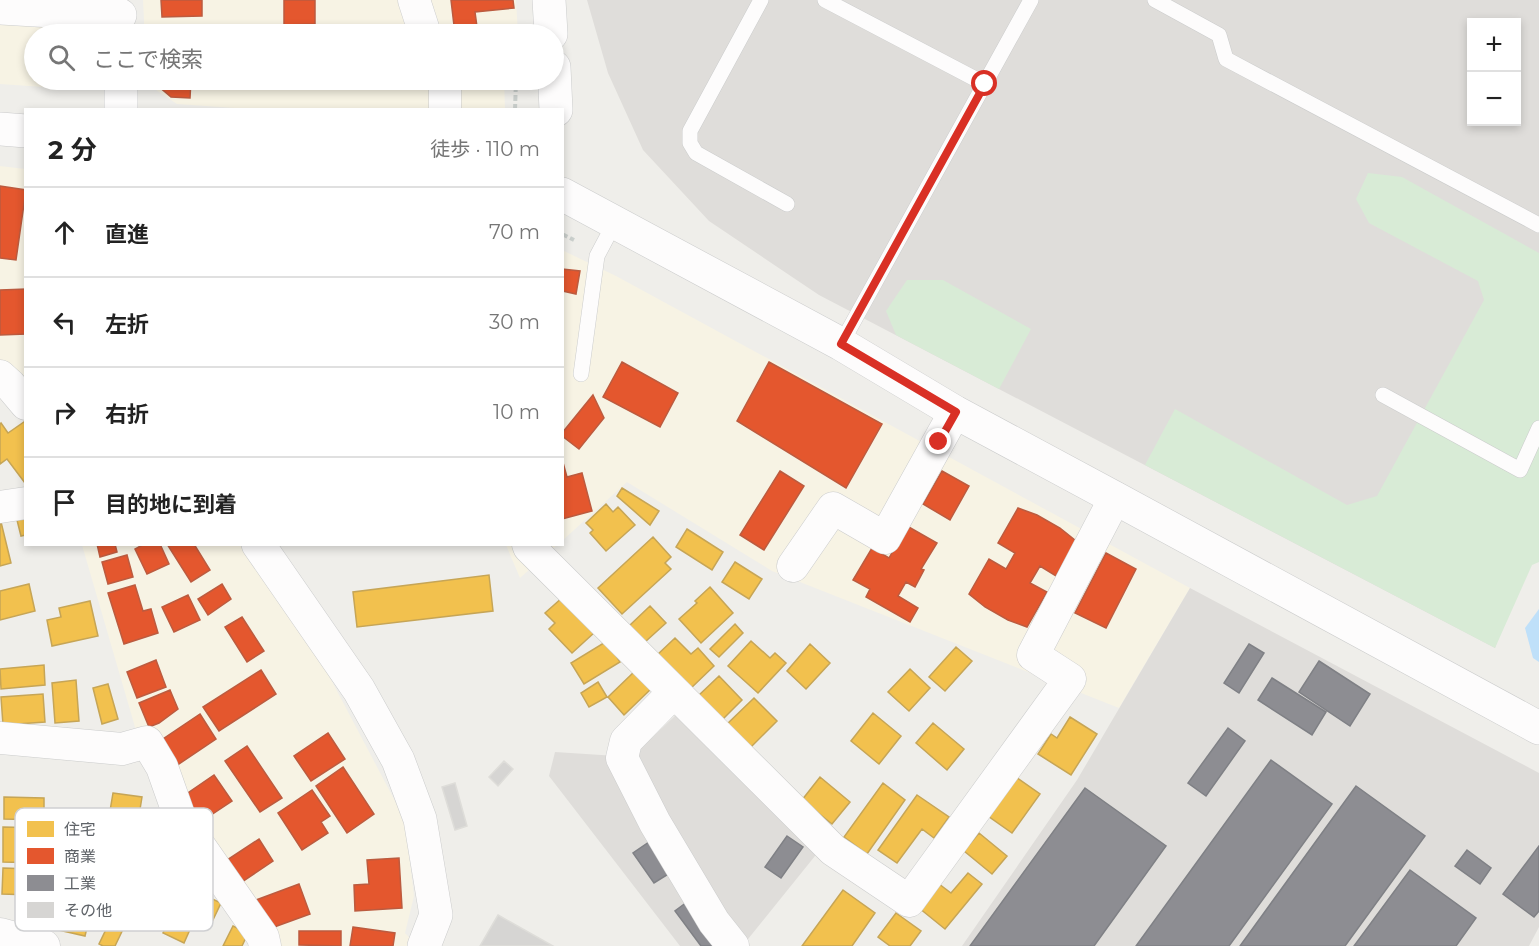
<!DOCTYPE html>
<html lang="ja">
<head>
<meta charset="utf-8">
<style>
	:root { --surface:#fff; --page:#f2f2f2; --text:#222; --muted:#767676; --line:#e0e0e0 }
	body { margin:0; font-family:Montserrat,"Noto Sans JP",sans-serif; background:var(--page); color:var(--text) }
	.controls { position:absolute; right:18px; top:18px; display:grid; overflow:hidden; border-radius:0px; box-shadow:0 3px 9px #0003 }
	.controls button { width:54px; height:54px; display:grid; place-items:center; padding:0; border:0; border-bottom:2px solid var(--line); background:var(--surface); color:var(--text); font:30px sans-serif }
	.stop { position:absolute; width:18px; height:18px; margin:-14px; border:4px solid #d93025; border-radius:50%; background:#fff }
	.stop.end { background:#d93025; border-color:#fff; box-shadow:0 2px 6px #0008 }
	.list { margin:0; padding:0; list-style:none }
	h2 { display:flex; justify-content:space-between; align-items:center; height:78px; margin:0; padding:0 24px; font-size:26px }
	h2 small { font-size:20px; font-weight:400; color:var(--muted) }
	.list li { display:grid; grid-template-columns:39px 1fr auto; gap:18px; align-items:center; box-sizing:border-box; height:90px; padding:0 24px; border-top:2px solid var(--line) }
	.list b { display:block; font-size:22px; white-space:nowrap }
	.list em { font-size:20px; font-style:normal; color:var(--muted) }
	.icon { flex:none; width:33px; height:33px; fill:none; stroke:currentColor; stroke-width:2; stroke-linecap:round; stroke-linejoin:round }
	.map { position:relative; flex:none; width:1539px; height:946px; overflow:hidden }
	.search { position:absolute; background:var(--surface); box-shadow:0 3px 9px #0003; left:24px; top:24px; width:540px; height:66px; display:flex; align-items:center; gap:15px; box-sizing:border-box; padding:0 21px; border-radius:33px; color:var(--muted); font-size:22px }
	.panel { position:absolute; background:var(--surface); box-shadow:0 3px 9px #0003; left:24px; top:108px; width:540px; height:438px; border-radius:0px }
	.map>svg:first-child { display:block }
	.commercial { fill:#f7f3e4 }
	.industrial { fill:#dfddda; fill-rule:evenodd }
	.green { fill:#d8ebd6 }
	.water { fill:#bfe0f9 }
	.homes { fill:#f2c14e; stroke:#c6a556; stroke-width:1.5 }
	.shops { fill:#e4572e; stroke:#bc5b3f; stroke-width:1.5 }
	.industry { fill:#8d8d92; stroke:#7f8085; stroke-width:1.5 }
	.building { fill:#d6d5d3; stroke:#deddd9; stroke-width:1.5 }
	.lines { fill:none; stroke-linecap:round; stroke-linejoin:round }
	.service-casing { stroke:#cbcccc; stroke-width:16 }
	.minor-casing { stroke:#cbcccc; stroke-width:33 }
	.tertiary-casing { stroke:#cbcccc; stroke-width:34 }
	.secondary-casing { stroke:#cacacb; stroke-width:34 }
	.path { stroke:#cacfcc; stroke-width:4; stroke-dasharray:6 3; stroke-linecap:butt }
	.service { stroke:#fdfcfc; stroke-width:15 }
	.minor { stroke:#fdfcfc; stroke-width:32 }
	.tertiary { stroke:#fdfcfc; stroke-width:33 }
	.secondary { stroke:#fdfcfc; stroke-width:33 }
	.route { stroke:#d93025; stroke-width:8 }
	.key { fill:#fff; stroke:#cfd0d2; stroke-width:1.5 }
	.key-label { font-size:16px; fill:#5f6368 }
</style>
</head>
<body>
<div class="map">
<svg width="1539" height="946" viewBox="0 0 1539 946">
	<rect width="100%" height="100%" fill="#efeeea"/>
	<!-- commercial -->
	<path class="commercial" d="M 0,0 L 56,6 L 80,34 L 34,34 L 34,80 L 80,80 L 58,88 L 0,84 Z
		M 143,0 L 516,0 L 518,34 L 144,34 L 144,20 Z
		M 141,80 L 504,80 L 505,109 L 264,110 L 177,104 Z
		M 0,166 L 25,169 L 25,415 L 0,390 Z
		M 562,250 L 616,276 L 1190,588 L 1119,708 L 772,571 L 627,482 L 563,540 Z
		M 82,545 L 241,545 L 327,672 L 405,820 L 414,896 L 405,933 L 417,946 L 260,946 L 177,822 L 135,727 Z
		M 506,545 L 557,545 L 520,578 Z"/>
	<!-- industrial -->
	<path class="industrial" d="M 587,0 L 1539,0 L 1539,524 L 1495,648 L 819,295 L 709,221 L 643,150 L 608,73 ZM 1472,22 L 1516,22 L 1516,122 L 1472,122 Z
		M 1190,588 L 1539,773 L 1539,927 L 1529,946 L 962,946 L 1077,780 Z
		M 678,713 L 819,851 L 744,944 L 746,946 L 680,946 L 549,776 L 555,752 L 632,757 Z"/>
	<!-- green -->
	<path class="green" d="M 1368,173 L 1402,177 L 1539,253 L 1539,562 L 1532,565 L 1495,648 L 1145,465 L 1175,409 L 1347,505 L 1377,496 L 1484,300 L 1478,281 L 1369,223 L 1356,199 Z
		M 907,280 L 943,280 L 1031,329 L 999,389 L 896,335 L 886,311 Z"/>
	<!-- water -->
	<path class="water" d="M 1539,609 L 1539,662 L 1533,658 L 1525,628 Z"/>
	<!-- homes -->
	<path class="homes" d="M 24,422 L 26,424 L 25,483 L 7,459 L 0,464 L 0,424 L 1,423 L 8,433 Z
		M 622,488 L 659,511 L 650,525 L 617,496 Z
		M 606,504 L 613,512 L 618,507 L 635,525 L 606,551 L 590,533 L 593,530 L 586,523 Z
		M 26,518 L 26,535 L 21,536 L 17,520 Z
		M 1,522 L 11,563 L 0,566 L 0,523 Z
		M 687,529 L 723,552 L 712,570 L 676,547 Z
		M 653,537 L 671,557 L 665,563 L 671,569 L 622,614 L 598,588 Z
		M 735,562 L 762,579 L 749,599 L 722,582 Z
		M 489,575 L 493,611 L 357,627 L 353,592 Z
		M 29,584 L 35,611 L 0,620 L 0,591 Z
		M 710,587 L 733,613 L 701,643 L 679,619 L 697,603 L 695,601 Z
		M 563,597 L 595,632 L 572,653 L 549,629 L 555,623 L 545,613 Z
		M 90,601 L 98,636 L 52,646 L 47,620 L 61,617 L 59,608 Z
		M 650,606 L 666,623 L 645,642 L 629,626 Z
		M 735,624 L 743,633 L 719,657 L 710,649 Z
		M 675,638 L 691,654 L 698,648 L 714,666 L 688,691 L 656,656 Z
		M 607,641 L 620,662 L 584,684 L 571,663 Z
		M 751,641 L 770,658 L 775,653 L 786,663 L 758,693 L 728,666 Z
		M 810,644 L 830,663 L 806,689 L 787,671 Z
		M 956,647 L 972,661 L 945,691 L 929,677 Z
		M 44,665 L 45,685 L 1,689 L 0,669 Z
		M 910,669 L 930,688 L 909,711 L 888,692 Z
		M 636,670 L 653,687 L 624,715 L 608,697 Z
		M 719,676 L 742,700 L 721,721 L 697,697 Z
		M 76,680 L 79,721 L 55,723 L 52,683 Z
		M 598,682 L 607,697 L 589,707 L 581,693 Z
		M 108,684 L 118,719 L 102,724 L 93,688 Z
		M 43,694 L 45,722 L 3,725 L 1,697 Z
		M 754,698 L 777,721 L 748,750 L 725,726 Z
		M 873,713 L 901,736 L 879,764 L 851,741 Z
		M 1070,717 L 1097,734 L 1071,775 L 1038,754 L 1051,734 L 1057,738 Z
		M 933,723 L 964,749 L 947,770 L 916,743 Z
		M 820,777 L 850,802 L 832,824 L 802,800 Z
		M 1016,777 L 1040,794 L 1012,833 L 988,816 Z
		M 883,783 L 905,800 L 867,854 L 844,837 Z
		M 113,793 L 142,797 L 137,828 L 108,823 Z
		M 917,795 L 949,817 L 934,838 L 922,829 L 897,863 L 878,850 Z
		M 4,797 L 44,798 L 44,820 L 4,819 Z
		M 3,827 L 44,828 L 43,863 L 3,862 Z
		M 979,833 L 1007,856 L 992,874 L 964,851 Z
		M 3,868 L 31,869 L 31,895 L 2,894 Z
		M 968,873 L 982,884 L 945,929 L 919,908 L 939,884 L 951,893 Z
		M 185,886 L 221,903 L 211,924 L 204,920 L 200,929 L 192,925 L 184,943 L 163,933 Z
		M 843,890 L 875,913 L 852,946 L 802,946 Z
		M 50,905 L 90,915 L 85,936 L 45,927 Z
		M 896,913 L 921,931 L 910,946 L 890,946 L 878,937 Z
		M 113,915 L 127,921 L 115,946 L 103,946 L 99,944 Z
		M 233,926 L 248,933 L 242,946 L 223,946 Z"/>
	<!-- shops -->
	<path class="shops" d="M 161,0 L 202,0 L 202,16 L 162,17 Z
		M 284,0 L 315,0 L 315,24 L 284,25 Z
		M 451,0 L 513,0 L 514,8 L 475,12 L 478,34 L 455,34 Z
		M 151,80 L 191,80 L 190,98 L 171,97 Z
		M 215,80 L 245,80 L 245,89 L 214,87 Z
		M 0,186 L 26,190 L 16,260 L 0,258 Z
		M 562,269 L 580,271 L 576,294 L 562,291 Z
		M 26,289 L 26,334 L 0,335 L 0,290 Z
		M 622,362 L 678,393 L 660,427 L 603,397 Z
		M 769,362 L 882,424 L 846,488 L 737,421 Z
		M 593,395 L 604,418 L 579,449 L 562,436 L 562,433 Z
		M 562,459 L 567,477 L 582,473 L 592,511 L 562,519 Z
		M 780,471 L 804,486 L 764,550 L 740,535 Z
		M 942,471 L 969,486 L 950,520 L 923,504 Z
		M 1018,508 L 1037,515 L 1060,528 L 1076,541 L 1056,576 L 1040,566 L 1030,583 L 1047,592 L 1027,627 L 1008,620 L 985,607 L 969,594 L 989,559 L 1006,569 L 1015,553 L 998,543 Z
		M 907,526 L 937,543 L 921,569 L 924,570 L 915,587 L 906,582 L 898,596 L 918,608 L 910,622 L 866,597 L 870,589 L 853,580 L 872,548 L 889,558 Z
		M 97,544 L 115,544 L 117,552 L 100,557 Z
		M 144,544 L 160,544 L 169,564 L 147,574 L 135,549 Z
		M 167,544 L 194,544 L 210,570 L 191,582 Z
		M 1106,553 L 1136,569 L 1106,628 L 1075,613 Z
		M 127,555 L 133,577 L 108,584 L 102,562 Z
		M 222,584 L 231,599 L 208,615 L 198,599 Z
		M 135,585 L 143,611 L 151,609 L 158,633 L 124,644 L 108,593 Z
		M 188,595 L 200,620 L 174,632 L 162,607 Z
		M 242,617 L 264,651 L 247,662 L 225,627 Z
		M 156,660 L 166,687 L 137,698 L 127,672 Z
		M 261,670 L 276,694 L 219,731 L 203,707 Z
		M 170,690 L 178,709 L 159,723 L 149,727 L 139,703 Z
		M 200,714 L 216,739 L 173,768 L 157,743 Z
		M 328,733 L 345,759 L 311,781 L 294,756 Z
		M 247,746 L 282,798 L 260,812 L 225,761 Z
		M 343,767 L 374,814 L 347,833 L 316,786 Z
		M 214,775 L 232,801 L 199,823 L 182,797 Z
		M 312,790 L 330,816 L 321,822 L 328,833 L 302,850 L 278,813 Z
		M 259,839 L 273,861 L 239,884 L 224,862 Z
		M 399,858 L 402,908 L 355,911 L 354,885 L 369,884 L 367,860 Z
		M 299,884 L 310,914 L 266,930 L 256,900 Z
		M 353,927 L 395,933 L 393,946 L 350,946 Z
		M 299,931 L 341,931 L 341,946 L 299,945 Z"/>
	<!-- industry -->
	<path class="industry" d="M 1249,644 L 1264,653 L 1239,693 L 1224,683 Z
		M 1319,661 L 1370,694 L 1350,726 L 1299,692 Z
		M 1272,678 L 1326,712 L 1312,735 L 1258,700 Z
		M 1228,728 L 1245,741 L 1206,796 L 1188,783 Z
		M 1271,760 L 1332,804 L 1229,946 L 1136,946 Z
		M 1356,786 L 1425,836 L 1345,946 L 1240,946 Z
		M 1085,788 L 1166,846 L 1094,946 L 970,946 Z
		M 787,836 L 803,847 L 781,878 L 765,867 Z
		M 649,842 L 670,873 L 654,883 L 633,853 Z
		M 1539,846 L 1539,911 L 1534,917 L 1503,894 Z
		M 1467,850 L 1491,868 L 1480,884 L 1455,866 Z
		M 1410,870 L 1476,918 L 1456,946 L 1354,946 Z
		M 687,902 L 716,942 L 711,946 L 701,946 L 675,911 Z"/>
	<!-- building -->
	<path class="building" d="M 504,761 L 513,769 L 498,786 L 489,777 Z
		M 455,783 L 467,826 L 455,830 L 442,787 Z
		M 498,915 L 553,946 L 480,946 Z"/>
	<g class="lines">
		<defs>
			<path id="service" d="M 761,0 L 690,131 L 690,143 L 696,153 L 787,204
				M 825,0 L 985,84
				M 1155,0 L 1219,35 L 1226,59 L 1539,225
				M 841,344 L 1031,0
				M 581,374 L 597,256 L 615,222
				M 1383,395 L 1520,470 L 1539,428"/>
			<path id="minor" d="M 414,0 L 425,34
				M 445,80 L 445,110
				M 0,376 L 10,385 L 26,404
				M 0,507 L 26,503
				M 528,544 L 529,547 L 833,850 L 909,901 L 1070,679 L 1033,655 L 1115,498
				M 793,566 L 833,508 L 885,538 L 955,412
				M 674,692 L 626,741 L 622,758 L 655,823 L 714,922 L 733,946
				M 0,738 L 122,749 L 147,742 L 162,767 L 180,818 L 263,937 L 265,946
				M 0,934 L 44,946"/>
			<path id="tertiary" d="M 549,0 L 551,34
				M 0,8 L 120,15
				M 554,67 L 556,110
				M 121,80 L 121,110
				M 562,194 L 841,344 L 955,412 L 1115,498 L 1539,728
				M 258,544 L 359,690 L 398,760 L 420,819 L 436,915 L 424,946"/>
			<path id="secondary" d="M 0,129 L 26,131"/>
		</defs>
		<!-- service casing -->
		<use href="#service" class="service-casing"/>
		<!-- minor casing -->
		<use href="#minor" class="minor-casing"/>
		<!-- tertiary casing -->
		<use href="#tertiary" class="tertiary-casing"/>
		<!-- secondary casing -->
		<use href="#secondary" class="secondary-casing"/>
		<!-- path -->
		<path class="path" d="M 515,110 L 516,80
			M 562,234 L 574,240"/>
		<!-- service -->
		<use href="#service" class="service"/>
		<!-- minor -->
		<use href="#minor" class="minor"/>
		<!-- tertiary -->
		<use href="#tertiary" class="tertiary"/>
		<!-- secondary -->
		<use href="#secondary" class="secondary"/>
	</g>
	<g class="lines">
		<!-- route -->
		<path class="route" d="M 939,442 L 956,412 L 841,344 L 985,84"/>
	</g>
	<!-- legend -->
	<rect x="15" y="808" width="198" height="123" rx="9" class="key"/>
	<rect x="27" y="821" width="27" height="16" fill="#f2c14e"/>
	<rect x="27" y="848" width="27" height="16" fill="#e4572e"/>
	<rect x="27" y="875" width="27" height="16" fill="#8d8d92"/>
	<rect x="27" y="902" width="27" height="16" fill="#d6d5d3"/>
	<g class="key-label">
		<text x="64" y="835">住宅</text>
		<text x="64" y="862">商業</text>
		<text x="64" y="889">工業</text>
		<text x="64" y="916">その他</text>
	</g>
</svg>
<div class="controls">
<button>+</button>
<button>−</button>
</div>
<div class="stop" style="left:985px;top:84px"></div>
<div class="stop end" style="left:939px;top:442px"></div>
<div class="search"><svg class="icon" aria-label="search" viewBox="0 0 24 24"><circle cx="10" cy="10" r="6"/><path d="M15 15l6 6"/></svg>ここで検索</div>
<section class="panel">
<h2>2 分<small>徒歩 · 110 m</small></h2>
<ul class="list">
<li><svg class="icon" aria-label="ahead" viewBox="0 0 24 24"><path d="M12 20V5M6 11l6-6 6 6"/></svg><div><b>直進</b></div><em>70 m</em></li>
<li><svg class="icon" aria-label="left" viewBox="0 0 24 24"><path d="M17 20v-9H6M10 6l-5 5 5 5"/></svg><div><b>左折</b></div><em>30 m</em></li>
<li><svg class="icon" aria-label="right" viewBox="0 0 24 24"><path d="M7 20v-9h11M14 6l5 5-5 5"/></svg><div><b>右折</b></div><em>10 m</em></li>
<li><svg class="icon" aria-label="arrive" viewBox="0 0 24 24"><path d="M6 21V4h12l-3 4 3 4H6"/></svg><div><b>目的地に到着</b></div></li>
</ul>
</section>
</div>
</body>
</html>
